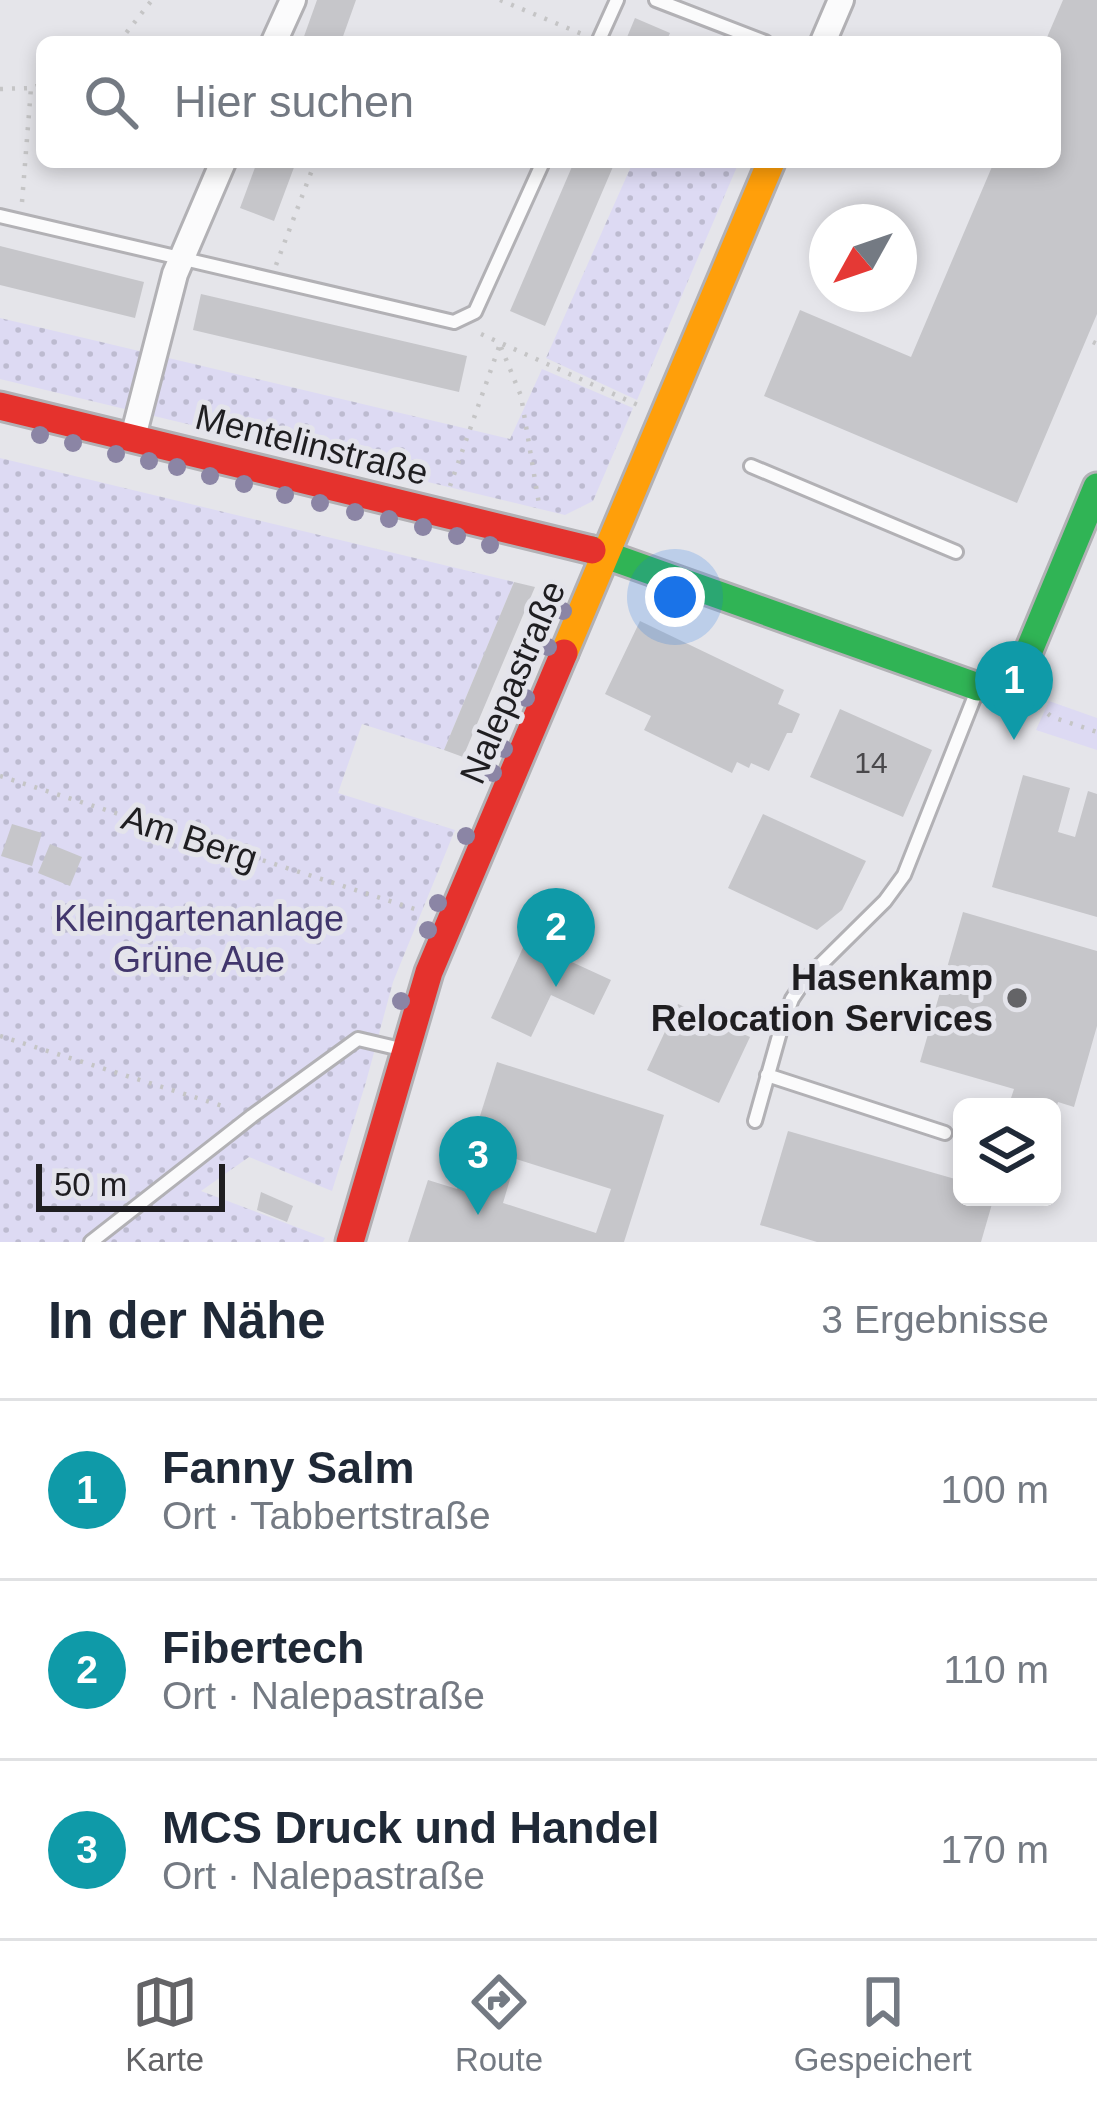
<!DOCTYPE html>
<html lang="de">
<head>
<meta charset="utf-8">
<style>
	:root { --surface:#fff; --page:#f2f2f3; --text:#1f2937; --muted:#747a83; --line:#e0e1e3; --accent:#646467 }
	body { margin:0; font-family:Helvetica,sans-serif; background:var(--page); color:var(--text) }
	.controls { position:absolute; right:36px; bottom:36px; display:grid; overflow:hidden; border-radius:18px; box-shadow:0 6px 18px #0003 }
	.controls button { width:108px; height:108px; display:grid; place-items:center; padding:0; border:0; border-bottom:3px solid var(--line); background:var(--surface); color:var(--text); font:60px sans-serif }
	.compass { position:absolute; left:809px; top:204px; width:108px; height:108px; border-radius:50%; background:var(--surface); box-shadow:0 6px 18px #0003; rotate:230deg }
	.scale { position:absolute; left:36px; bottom:30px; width:189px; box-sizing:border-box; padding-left:12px; border:6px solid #1f1e21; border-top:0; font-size:33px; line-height:42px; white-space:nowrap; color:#1f1e21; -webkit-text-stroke:9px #e4e4eb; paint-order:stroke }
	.you { position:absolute; left:675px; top:597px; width:42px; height:42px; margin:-30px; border:9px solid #fff; border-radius:50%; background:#1a73e8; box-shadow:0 0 0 18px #1a73e833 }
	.badge { display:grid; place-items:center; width:78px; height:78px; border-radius:50%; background:var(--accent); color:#fff; font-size:39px; font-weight:700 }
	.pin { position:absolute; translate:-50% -99px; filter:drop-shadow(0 3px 6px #0008) }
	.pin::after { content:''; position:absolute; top:63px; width:42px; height:36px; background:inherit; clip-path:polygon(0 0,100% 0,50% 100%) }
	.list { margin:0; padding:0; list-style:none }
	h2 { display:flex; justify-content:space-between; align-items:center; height:156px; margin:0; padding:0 48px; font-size:51px }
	h2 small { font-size:39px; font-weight:400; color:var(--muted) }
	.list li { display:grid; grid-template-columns:78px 1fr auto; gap:36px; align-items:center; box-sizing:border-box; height:180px; padding:0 48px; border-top:3px solid var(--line) }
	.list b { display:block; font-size:45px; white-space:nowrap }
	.list p { margin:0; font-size:39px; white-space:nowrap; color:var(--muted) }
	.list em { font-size:39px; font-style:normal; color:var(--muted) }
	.icon { flex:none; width:66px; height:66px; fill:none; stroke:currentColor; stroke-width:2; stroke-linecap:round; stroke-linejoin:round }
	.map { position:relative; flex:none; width:1097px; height:1242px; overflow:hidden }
	.search { position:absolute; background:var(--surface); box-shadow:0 6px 18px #0003; left:36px; right:36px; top:36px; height:132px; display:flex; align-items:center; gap:30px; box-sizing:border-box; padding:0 42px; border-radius:18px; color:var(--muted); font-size:45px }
	.sheet { height:696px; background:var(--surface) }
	nav { display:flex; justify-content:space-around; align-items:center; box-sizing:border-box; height:168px; border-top:3px solid var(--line); background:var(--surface); font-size:33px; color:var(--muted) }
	nav a { display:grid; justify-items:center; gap:6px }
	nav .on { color:var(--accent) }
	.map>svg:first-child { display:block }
	.grass { fill:url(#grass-dots) }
	.park { fill:#dddaf3 }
	.building { fill:#c6c6ca; fill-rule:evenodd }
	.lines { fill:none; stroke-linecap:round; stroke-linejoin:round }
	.lane-casing { stroke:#b2b1b5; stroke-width:18 }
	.street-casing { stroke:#b2b1b5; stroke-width:30 }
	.fast-casing { stroke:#b2b1b5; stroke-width:33 }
	.slow-casing { stroke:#b2b1b5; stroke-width:33 }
	.jam-casing { stroke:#b2b1b5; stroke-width:33 }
	.path { stroke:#c5c5c6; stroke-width:4.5; stroke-dasharray:3 9; stroke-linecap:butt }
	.lane { stroke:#fbfbfc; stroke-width:12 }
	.street { stroke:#fbfbfc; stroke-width:24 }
	.fast { stroke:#30b455; stroke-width:27 }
	.slow { stroke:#ff9f0a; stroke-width:27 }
	.jam { stroke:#e5322d; stroke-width:27 }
	.tree { fill:#8b85a5 }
	.poi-dot { fill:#646467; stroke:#e4e4eb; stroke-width:4.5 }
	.labels { text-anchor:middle; stroke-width:10; stroke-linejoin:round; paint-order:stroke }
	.number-label { font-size:30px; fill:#49484b }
	.street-label { font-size:36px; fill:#1f1e21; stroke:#e4e4eb }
	.park-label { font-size:36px; fill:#41366c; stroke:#e4e4eb }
	.poi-label { font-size:36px; font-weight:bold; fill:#1f1e21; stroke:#e4e4eb; text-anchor:end }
</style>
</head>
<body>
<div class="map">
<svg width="1097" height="1242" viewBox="0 0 1097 1242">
	<defs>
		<pattern id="grass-dots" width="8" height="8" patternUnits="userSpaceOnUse" patternTransform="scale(3)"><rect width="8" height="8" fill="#dddaf3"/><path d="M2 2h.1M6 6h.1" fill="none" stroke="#bdbbd0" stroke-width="1.8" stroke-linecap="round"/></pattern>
	</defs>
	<rect width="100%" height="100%" fill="#e5e5ea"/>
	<!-- grass -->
	<path class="grass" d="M 633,162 L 739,162 L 637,400 L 546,358 Z
		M 0,318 L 510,439 L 542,369 L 633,408 L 593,501 L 565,515 L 0,379 Z
		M 0,458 L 514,582 L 444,750 L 362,724 L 338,793 L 455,830 L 393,982 L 366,1082 L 332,1191 L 249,1157 L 201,1191 L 325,1238 L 323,1242 L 0,1242 Z"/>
	<!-- park -->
	<path class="park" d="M 1049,701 L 1097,718 L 1097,750 L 1036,730 Z"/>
	<!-- building -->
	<path class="building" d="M 317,0 L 356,0 L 341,42 L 302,42 Z
		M 1063,0 L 1097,0 L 1097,314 L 1017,503 L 764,396 L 800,310 L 911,357 L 994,162 L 1055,162 L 1055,42 L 1045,42 Z
		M 635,18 L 670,33 L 666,42 L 625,42 Z
		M 257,162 L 296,162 L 274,221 L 240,208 Z
		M 574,162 L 615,162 L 545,326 L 510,311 Z
		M 0,246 L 144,282 L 135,318 L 0,285 Z
		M 201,294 L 467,356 L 459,392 L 193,330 Z
		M 514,582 L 535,587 L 463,757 L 444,750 Z
		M 640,621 L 784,690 L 778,704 L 800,714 L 792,733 L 787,733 L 769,771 L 751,763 L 749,768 L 737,762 L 732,773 L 644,730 L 651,716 L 605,694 Z
		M 840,709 L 932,750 L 903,817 L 810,777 Z
		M 1023,775 L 1070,788 L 1058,832 L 1075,837 L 1088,791 L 1097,794 L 1097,917 L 992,887 Z
		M 763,814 L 866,861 L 842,910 L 817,930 L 728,888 Z
		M 12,824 L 42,833 L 32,866 L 1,856 Z
		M 50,844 L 82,857 L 70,886 L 38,873 Z
		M 963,912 L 1097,951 L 1097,1026 L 1074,1107 L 1058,1102 L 1053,1118 L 1052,1107 L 1008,1107 L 1014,1089 L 920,1062 Z
		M 526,941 L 611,980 L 594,1015 L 551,995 L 531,1037 L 491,1018 Z
		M 678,1004 L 750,1037 L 719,1103 L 647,1070 Z
		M 497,1062 L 664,1115 L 624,1242 L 408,1242 L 428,1180 L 457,1189 ZM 516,1159 L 611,1189 L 596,1233 L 503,1203 Z
		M 788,1131 L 962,1181 L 962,1197 L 994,1197 L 981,1242 L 817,1242 L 760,1225 Z
		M 261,1192 L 293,1206 L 287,1222 L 257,1210 Z"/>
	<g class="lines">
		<defs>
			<path id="lane" d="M 656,0 L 765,42
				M 598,42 L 617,0
				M 0,216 L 454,322 L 475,312 L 543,162
				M 751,466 L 956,552
				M 767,1075 L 945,1133
				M 755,1121 L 782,1025 L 792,999 L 804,981 L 885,901 L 904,875 L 978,688
				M 91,1242 L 252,1116 L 358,1039 L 405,1050"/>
			<path id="street" d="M 274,42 L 293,0
				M 823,42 L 841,0
				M 133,437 L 175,274 L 223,162"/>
			<path id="fast" d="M 592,550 L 978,687 L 996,682 L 1023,665 L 1097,487"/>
			<path id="slow" d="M 564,653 L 771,162"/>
			<path id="jam" d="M 0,406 L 592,550
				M 350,1242 L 429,972 L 564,653"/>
		</defs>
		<!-- lane casing -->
		<use href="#lane" class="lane-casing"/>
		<!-- street casing -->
		<use href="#street" class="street-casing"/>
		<!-- fast casing -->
		<use href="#fast" class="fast-casing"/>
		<!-- slow casing -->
		<use href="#slow" class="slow-casing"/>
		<!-- jam casing -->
		<use href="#jam" class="jam-casing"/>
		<!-- path -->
		<path class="path" d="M 500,0 L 582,34
			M 119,42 L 152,0
			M 361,42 L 364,34
			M 0,89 L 31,88 L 42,84
			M 22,202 L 31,88
			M 276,265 L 315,162
			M 481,334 L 640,406
			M 1093,342 L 1097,344
			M 501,347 L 521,396 L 539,504
			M 450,486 L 500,344
			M 1029,699 L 1052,717 L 1097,732
			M 0,776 L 421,911
			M 0,1036 L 229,1108"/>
		<!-- lane -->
		<use href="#lane" class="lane"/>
		<!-- street -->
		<use href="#street" class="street"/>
		<!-- fast -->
		<use href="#fast" class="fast"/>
		<!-- slow -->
		<use href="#slow" class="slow"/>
		<!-- jam -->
		<use href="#jam" class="jam"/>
	</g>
	<!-- trees -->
	<g class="tree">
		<circle cx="40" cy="435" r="9"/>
		<circle cx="73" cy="443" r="9"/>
		<circle cx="116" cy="454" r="9"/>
		<circle cx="149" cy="461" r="9"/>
		<circle cx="177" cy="467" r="9"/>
		<circle cx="210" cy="476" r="9"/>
		<circle cx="244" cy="484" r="9"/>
		<circle cx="285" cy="495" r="9"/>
		<circle cx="320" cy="503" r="9"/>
		<circle cx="355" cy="512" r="9"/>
		<circle cx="389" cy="519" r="9"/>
		<circle cx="423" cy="527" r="9"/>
		<circle cx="457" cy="536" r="9"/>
		<circle cx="490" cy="545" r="9"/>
		<circle cx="563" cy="611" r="9"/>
		<circle cx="548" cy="647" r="9"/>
		<circle cx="526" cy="698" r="9"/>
		<circle cx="504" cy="749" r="9"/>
		<circle cx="493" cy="773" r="9"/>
		<circle cx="466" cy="836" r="9"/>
		<circle cx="438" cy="903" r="9"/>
		<circle cx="428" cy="930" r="9"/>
		<circle cx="401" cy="1001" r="9"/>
	</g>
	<!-- markers -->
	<circle class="poi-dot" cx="1017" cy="998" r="12"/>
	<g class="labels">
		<!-- number labels -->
		<g class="number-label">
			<text x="871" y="773">14</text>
		</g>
		<!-- street labels -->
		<g class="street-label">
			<text transform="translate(312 444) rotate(14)" y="13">Mentelinstraße</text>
			<text transform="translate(512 682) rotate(-67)" y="13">Nalepastraße</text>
			<text transform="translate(190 837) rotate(18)" y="13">Am Berg</text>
		</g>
		<!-- park labels -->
		<g class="park-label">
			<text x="199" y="931">Kleingartenanlage<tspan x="199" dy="41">Grüne Aue</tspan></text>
		</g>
		<!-- poi labels -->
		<g class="poi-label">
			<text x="993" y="990">Hasenkamp<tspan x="993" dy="41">Relocation Services</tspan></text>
		</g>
	</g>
</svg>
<div class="controls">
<button><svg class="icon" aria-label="layers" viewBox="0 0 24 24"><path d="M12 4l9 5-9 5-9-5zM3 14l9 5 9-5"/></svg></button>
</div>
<svg class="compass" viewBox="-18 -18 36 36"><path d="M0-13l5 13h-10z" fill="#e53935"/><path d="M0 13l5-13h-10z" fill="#747a83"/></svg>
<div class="scale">50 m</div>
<div class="you"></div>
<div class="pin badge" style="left:1014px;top:740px;background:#0f9aa8">1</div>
<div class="pin badge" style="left:556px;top:987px;background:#0f9aa8">2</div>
<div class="pin badge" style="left:478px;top:1215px;background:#0f9aa8">3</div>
<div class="search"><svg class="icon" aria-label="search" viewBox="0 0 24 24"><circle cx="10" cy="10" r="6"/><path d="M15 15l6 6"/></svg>Hier suchen</div>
</div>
<section class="sheet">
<h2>In der Nähe<small>3 Ergebnisse</small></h2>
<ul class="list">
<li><span class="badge" style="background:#0f9aa8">1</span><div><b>Fanny Salm</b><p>Ort · Tabbertstraße</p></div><em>100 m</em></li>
<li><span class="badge" style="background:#0f9aa8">2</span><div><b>Fibertech</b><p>Ort · Nalepastraße</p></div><em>110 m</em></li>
<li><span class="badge" style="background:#0f9aa8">3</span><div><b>MCS Druck und Handel</b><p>Ort · Nalepastraße</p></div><em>170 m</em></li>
</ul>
</section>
<nav>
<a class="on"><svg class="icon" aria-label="map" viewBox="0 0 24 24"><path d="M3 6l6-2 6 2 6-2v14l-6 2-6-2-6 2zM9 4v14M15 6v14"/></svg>Karte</a>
<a><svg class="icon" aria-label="directions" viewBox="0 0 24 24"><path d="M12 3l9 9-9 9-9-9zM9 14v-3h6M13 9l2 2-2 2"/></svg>Route</a>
<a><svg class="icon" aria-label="saved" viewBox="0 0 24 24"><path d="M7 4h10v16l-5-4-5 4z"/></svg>Gespeichert</a>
</nav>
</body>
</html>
